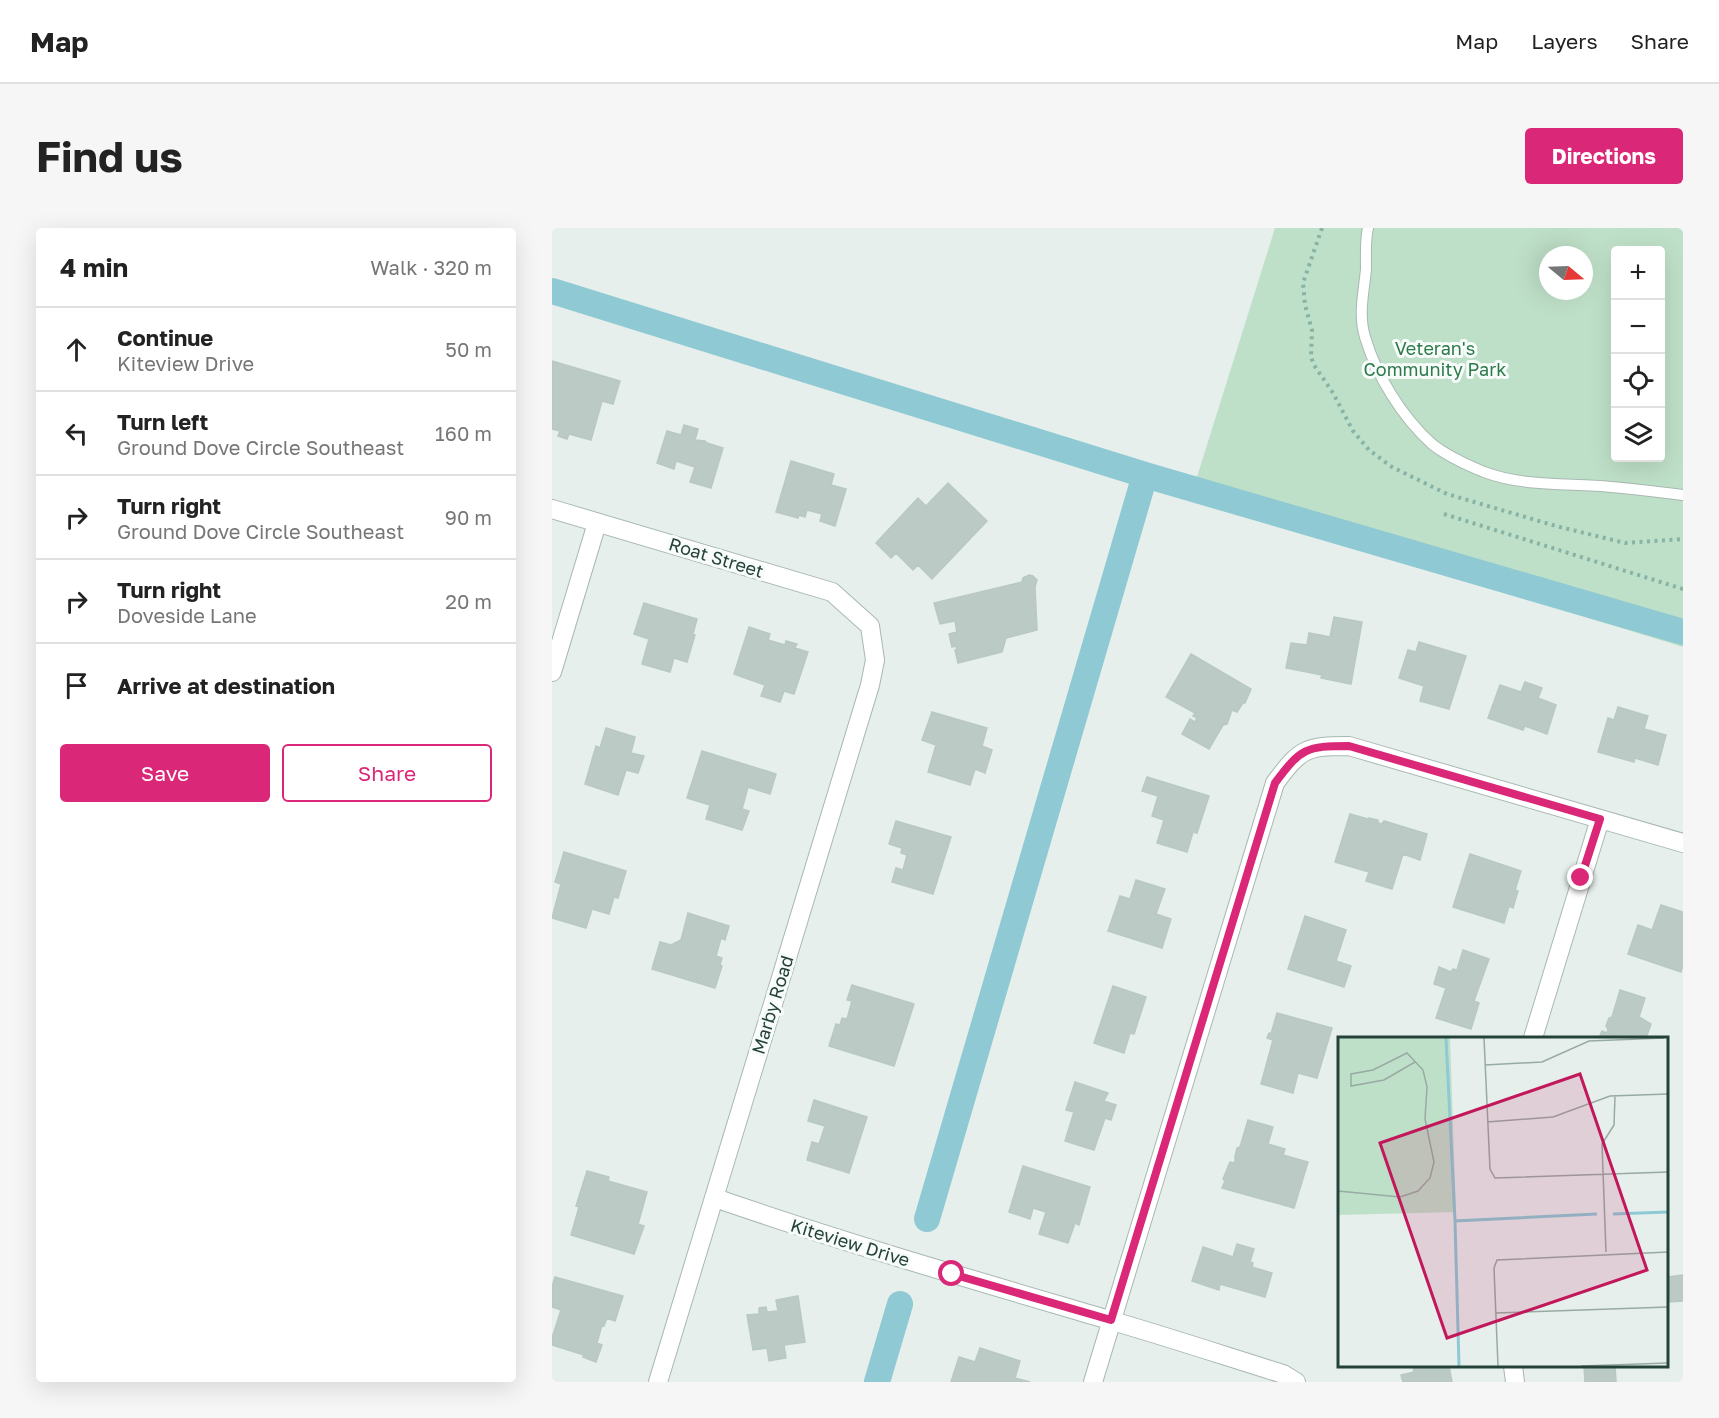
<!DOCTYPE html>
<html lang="en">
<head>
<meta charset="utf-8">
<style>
	:root { --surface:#fff; --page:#f6f6f6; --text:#222; --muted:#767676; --line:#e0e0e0; --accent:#db2777 }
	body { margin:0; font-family:"Golos Text",sans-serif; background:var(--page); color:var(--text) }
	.controls { position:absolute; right:18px; top:18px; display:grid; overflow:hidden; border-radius:6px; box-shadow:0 6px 24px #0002 }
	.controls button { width:54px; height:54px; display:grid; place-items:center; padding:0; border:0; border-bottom:2px solid var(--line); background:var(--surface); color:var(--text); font:30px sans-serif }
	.compass { position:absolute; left:987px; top:18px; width:54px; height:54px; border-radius:50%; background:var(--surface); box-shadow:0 6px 24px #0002; rotate:109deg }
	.stop { position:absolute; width:18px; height:18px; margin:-14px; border:4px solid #db2777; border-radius:50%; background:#fff }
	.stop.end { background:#db2777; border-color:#fff; box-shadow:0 2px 6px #0008 }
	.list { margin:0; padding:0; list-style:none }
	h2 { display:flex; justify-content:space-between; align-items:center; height:78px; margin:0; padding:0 24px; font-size:26px }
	h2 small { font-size:20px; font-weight:400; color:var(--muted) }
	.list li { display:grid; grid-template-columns:39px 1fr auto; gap:18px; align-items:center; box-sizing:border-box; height:84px; padding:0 24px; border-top:2px solid var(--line) }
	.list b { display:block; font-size:22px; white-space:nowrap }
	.list p { margin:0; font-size:20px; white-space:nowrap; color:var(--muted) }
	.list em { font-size:20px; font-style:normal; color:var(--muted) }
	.actions { display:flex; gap:12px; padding:18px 24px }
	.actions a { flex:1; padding:14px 0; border:2px solid var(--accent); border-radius:6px; text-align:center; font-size:21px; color:var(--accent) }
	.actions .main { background:var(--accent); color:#fff }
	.icon { flex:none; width:33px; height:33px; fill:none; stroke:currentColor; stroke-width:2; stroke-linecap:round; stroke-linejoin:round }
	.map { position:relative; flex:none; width:1131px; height:1154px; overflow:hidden; border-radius:6px }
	header { display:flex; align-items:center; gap:36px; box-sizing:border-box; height:84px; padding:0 30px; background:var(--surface); border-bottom:2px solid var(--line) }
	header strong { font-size:28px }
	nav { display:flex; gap:33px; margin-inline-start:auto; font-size:21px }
	.intro { display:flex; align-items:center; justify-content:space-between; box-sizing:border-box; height:144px; padding:0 36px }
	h1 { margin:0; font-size:42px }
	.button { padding:15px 27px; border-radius:6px; background:var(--accent); color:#fff; font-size:21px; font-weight:700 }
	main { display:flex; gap:36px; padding:0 36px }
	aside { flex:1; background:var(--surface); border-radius:6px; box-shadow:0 6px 24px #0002 }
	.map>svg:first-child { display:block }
	.green { fill:#bfe0c8; fill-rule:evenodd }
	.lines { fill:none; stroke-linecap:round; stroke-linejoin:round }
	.canal { stroke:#8ec9d4; stroke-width:26 }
	.building { fill:#bbcac4; stroke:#b8c9c2; stroke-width:1.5 }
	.service-casing { stroke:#a8b8b2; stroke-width:12 }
	.minor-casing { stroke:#a8b8b2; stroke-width:20 }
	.path { stroke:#86b3a5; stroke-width:4; stroke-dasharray:3 4.5; stroke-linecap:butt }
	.service { stroke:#fff; stroke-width:10 }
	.minor { stroke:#fff; stroke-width:18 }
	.route { stroke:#db2777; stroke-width:8 }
	.labels { text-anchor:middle; stroke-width:6; stroke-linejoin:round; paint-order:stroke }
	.park-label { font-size:18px; fill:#2d7a4b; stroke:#f7fbf9 }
	.street-label { font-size:18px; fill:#24423a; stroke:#f7fbf9 }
	.inset-river { fill:none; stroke:#8ec9d4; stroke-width:3 }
	.inset-road { fill:none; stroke:#98aaa4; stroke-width:1.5 }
	.view { fill:#c2185b; fill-opacity:0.15; stroke:#c2185b; stroke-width:3 }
	.inset-edge { fill:none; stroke:#24423a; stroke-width:3 }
</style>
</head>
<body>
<header>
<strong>Map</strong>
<nav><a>Map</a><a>Layers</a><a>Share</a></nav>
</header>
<div class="intro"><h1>Find us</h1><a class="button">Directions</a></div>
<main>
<aside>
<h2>4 min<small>Walk · 320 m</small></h2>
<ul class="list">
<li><svg class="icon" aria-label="ahead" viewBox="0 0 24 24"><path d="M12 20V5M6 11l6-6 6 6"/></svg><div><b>Continue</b><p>Kiteview Drive</p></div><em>50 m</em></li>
<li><svg class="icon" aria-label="left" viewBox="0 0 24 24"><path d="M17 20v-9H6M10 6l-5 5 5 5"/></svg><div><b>Turn left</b><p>Ground Dove Circle Southeast</p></div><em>160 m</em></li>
<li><svg class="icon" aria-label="right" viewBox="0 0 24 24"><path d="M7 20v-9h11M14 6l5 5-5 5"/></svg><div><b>Turn right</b><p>Ground Dove Circle Southeast</p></div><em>90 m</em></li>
<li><svg class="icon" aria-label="right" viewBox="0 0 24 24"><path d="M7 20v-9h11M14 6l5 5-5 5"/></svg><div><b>Turn right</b><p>Doveside Lane</p></div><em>20 m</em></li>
<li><svg class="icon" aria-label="arrive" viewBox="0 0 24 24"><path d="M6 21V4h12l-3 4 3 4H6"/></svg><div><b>Arrive at destination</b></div></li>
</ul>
<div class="actions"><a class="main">Save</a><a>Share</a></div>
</aside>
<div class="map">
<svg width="1131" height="1154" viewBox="0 0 1131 1154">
	<rect width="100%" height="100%" fill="#e6efeb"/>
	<!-- green -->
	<path class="green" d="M 723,0 L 1131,0 L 1131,419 L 639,268 ZM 1064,22 L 1108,22 L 1108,230 L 1064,230 ZM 996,27 L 1032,27 L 1032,63 L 996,63 Z"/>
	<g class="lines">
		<!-- canal -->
		<path class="canal" d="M 0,63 L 593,247 L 375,991
			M 593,247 L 1131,404
			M 325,1154 L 348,1076"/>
	</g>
	<!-- building -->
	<path class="building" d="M 0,133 L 68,153 L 61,176 L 50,173 L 39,212 L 17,206 L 15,211 L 6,208 L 8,203 L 0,201 Z
		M 132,197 L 146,201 L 143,212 L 153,213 L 155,215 L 171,220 L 159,260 L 138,254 L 143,239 L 124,233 L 122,241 L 105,235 L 115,203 L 129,207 Z
		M 239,233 L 282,246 L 279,257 L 294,261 L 283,298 L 268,293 L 270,286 L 255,282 L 253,289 L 247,287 L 246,290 L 224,284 Z
		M 396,255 L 435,293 L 380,351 L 366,337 L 361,342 L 344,325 L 339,330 L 324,315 L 366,270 L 374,278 Z
		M 477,347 L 481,348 L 485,352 L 483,359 L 485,402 L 454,410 L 450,424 L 406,435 L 403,422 L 405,422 L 404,418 L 400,419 L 397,406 L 405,404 L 403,393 L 388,396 L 382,375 L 470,354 L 471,350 Z
		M 92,375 L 145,391 L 141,406 L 143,407 L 135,434 L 122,430 L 118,444 L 90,436 L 97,411 L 82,406 Z
		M 782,389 L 810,394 L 799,456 L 769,450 L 770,447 L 734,440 L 739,415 L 755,417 L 757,405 L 778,409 Z
		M 197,399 L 218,406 L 216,412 L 233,417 L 234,413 L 245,416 L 243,420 L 256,424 L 242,466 L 232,463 L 228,474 L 209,468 L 213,457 L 182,446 Z
		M 867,414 L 914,428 L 897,481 L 868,473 L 872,458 L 847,450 L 856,422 L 864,424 Z
		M 639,426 L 699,461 L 693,475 L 691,475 L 685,484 L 680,482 L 675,496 L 671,497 L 657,521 L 630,506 L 638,491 L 643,494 L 645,490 L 641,488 L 643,485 L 614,469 Z
		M 973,454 L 990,460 L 986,470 L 1004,477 L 995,506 L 973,498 L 971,502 L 936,490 L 948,457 L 969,464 Z
		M 1066,479 L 1096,488 L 1092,501 L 1114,507 L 1106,537 L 1083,530 L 1082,534 L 1046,524 L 1056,490 L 1062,492 Z
		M 380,484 L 435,500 L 430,518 L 440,522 L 433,545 L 423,541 L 418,557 L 376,544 L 384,517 L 370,512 Z
		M 54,500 L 83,509 L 79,525 L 92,528 L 86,545 L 74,542 L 66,567 L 33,556 L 44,518 L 48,520 Z
		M 150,523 L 224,546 L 218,566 L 196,559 L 190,581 L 197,583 L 190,602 L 154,591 L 158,577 L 135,570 Z
		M 595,549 L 657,568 L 645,605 L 641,604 L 635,624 L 605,615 L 612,592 L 600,588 L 606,568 L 590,563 Z
		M 798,586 L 816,591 L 817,590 L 826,592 L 826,595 L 830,596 L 832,593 L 875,606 L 868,632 L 851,626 L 840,661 L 814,653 L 817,644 L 783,634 Z
		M 344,593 L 399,609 L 381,666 L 340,654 L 344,640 L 351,642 L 355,627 L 349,625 L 350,620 L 337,616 Z
		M 12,624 L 74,643 L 66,670 L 62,669 L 57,686 L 40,681 L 34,700 L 0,690 L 9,656 L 3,654 Z
		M 918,626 L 969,643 L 963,662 L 966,663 L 961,680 L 957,678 L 952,695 L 901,679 Z
		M 584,652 L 613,661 L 604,686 L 619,691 L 610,720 L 556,703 L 568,668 L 578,671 Z
		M 1109,677 L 1131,684 L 1131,737 L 1129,744 L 1076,726 L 1086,697 L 1100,702 Z
		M 136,685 L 177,698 L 173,712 L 169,710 L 164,728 L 170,730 L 168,737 L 170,738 L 163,760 L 100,741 L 108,714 L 119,717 L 129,712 Z
		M 753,688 L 794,702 L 784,733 L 799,738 L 792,759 L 736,741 Z
		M 911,722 L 937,731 L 922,773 L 927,775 L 919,801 L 884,790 L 894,760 L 882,756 L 887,739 L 899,744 L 901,741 L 905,742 Z
		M 300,757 L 362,776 L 342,838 L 277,818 L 284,796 L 288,797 L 290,790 L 295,791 L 300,773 L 295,772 Z
		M 561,758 L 594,769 L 582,806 L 578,805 L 572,825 L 542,815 Z
		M 1068,762 L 1093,770 L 1087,789 L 1099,796 L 1094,810 L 1047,810 L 1050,803 L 1055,805 L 1056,801 L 1054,798 L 1057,790 L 1060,789 Z
		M 725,785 L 780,800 L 765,850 L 746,845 L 741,865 L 709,856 L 721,812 L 715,810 L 717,805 L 719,806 Z
		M 523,854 L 556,865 L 552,873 L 564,877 L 559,892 L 553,890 L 542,922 L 513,913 L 522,884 L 514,882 Z
		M 262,872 L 315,889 L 297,945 L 255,932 L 260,914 L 267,916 L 273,898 L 256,893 Z
		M 696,892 L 721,899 L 716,916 L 733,921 L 731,927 L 756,934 L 742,980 L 670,960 L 673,953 L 671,951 L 678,934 L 683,935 L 683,928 L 685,920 L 688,919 Z
		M 471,938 L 538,959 L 527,997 L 523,995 L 516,1015 L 487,1006 L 494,984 L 481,980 L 478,991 L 457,984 Z
		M 35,943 L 57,949 L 56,953 L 95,964 L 86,996 L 92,998 L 82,1026 L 19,1007 L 27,979 L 24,978 Z
		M 685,1016 L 702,1021 L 698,1034 L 701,1035 L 700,1039 L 720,1045 L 713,1069 L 668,1056 L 667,1062 L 640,1053 L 651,1019 L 681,1029 Z
		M 1131,1047 L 1131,1073 L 1118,1074 L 1116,1049 Z
		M 3,1049 L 71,1068 L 63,1093 L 55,1090 L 52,1098 L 50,1097 L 45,1115 L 50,1117 L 44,1134 L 31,1129 L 32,1127 L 0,1117 L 0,1110 L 9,1082 L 0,1079 L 0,1059 Z
		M 246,1068 L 253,1114 L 232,1117 L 234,1130 L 217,1133 L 215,1120 L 201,1122 L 195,1087 L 207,1086 L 207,1080 L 214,1079 L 215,1084 L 226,1083 L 224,1072 Z
		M 428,1120 L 468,1133 L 463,1150 L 478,1154 L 399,1154 L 407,1129 L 423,1134 Z
		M 861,1138 L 897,1138 L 900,1154 L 851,1154 L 849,1147 L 862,1144 Z
		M 1027,1138 L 1063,1138 L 1064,1154 L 1033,1154 L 1032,1139 Z"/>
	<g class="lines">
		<defs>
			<path id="service" d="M 816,0 C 813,13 814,27 814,41 C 812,64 806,86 813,109 C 824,147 850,189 880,216 C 895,228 915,237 932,244 C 972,259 1017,255 1059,259 C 1083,261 1107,264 1131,267"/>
			<path id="minor" d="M 0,281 L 280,364 L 318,398 L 323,432 L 318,457 L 106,1154
				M 0,444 L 45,295
				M 981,810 L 1048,591
				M 163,970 C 293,1015 425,1053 557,1092 C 616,1109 673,1128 731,1146 L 744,1154
				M 961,1138 L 963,1154
				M 541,1154 L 723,555 C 749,520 754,518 797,518 L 1131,615"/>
		</defs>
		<!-- service casing -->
		<use href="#service" class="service-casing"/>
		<!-- minor casing -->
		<use href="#minor" class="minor-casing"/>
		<!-- path -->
		<path class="path" d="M 770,0 L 751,55 L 753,77 L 760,102 L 759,129 L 762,137 L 781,165 L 801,203 L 817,222 L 840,239 L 895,266 L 1004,298 L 1073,315 L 1131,311
			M 892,286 L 1131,361"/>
		<!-- service -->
		<use href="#service" class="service"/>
		<!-- minor -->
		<use href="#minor" class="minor"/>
	</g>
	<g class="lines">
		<!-- route -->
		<path class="route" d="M 400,1046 L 559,1092 L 723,555 C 749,520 754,518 797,518 L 1048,591 L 1029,650"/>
	</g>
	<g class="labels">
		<!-- park labels -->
		<g class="park-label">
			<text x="883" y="127">Veteran's<tspan x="883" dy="21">Community Park</tspan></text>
		</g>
		<!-- street labels -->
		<g class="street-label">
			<text transform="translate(164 330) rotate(17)" y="6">Roat Street</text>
			<text transform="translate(221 777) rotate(-73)" y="6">Marby Road</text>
			<text transform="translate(298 1015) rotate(17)" y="6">Kiteview Drive</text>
		</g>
	</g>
	<!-- overview -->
	<g transform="translate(786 809)">
		<rect width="330" height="330" fill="#e6efeb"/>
		<path d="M 0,1 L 112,1 L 118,175 L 0,178 Z" fill="#bfe0c8"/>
		<path class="inset-river" d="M 108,1 L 117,184M 275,177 L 330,175M 121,329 L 117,184 L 259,177"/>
		<path class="inset-road" d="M 146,1 L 152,132 L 157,141 L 330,135M 147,28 L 204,25 L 251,4 L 326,1M 149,85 L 215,80 L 272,59 L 330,57M 0,154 L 62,160 L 80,154 L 92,141 L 96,125 L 87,82 L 89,50 L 85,33 L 69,16 L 35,33 L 13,37 L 13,49 L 46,43 L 77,25M 268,215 L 264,107 L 276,88 L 277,59M 158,276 L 330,270M 160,329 L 156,231 L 159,223 L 330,215M 243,329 L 330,326"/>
		<path class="view" d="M 242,37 L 309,233 L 109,301 L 42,106 Z"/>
		<rect width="330" height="330" class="inset-edge"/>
	</g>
</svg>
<div class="controls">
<button>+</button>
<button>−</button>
<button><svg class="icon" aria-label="locate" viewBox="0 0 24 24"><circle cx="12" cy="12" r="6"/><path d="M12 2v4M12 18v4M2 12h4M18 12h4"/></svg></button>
<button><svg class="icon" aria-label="layers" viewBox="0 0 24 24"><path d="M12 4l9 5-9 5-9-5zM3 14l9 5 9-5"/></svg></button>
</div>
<svg class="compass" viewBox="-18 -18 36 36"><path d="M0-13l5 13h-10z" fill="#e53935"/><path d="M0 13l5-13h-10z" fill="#767676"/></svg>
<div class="stop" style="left:400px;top:1046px"></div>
<div class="stop end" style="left:1029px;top:650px"></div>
</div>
</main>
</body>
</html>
